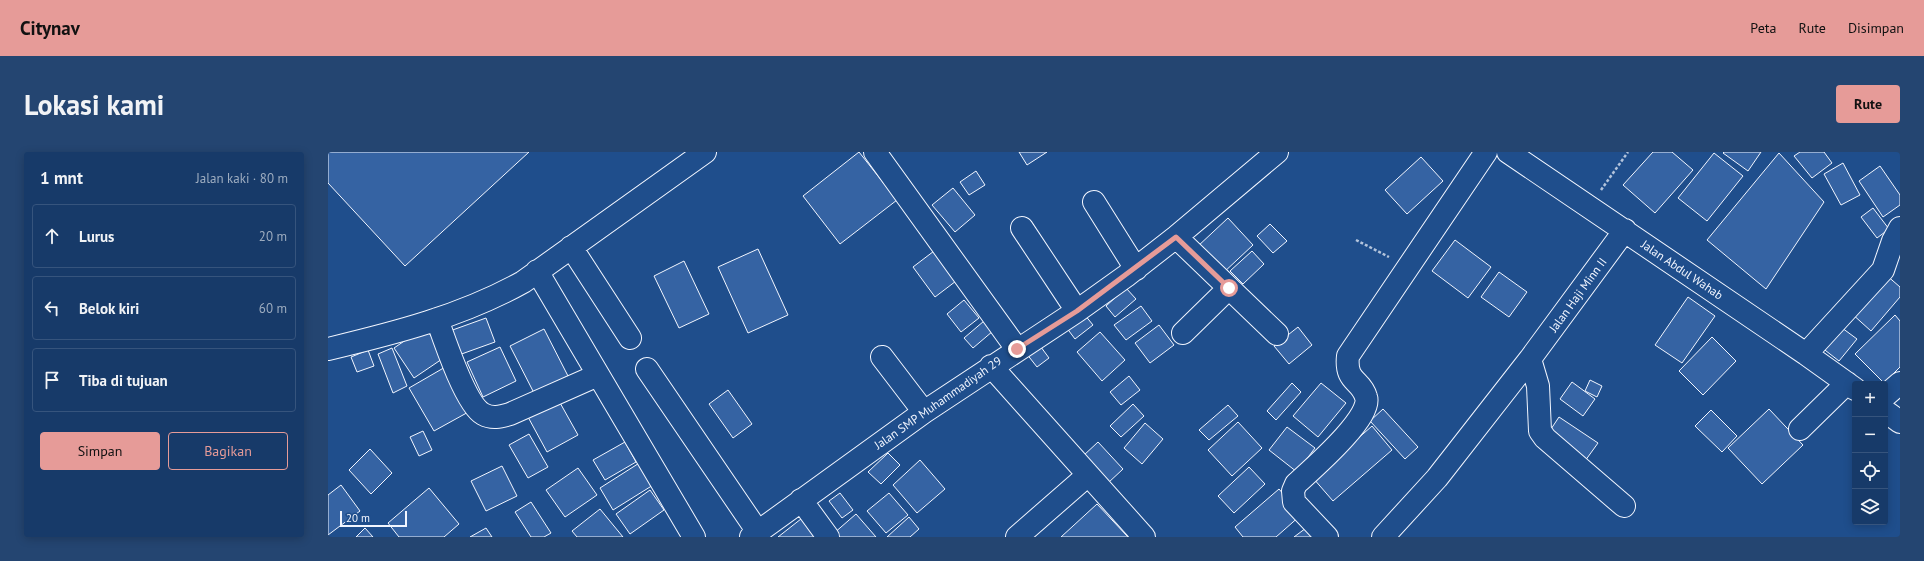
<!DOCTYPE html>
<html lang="id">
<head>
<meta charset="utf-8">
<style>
	:root { --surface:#173a69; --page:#244571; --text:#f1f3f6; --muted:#9eadc0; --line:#36547d; --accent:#e69b98 }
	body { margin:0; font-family:"PT Sans",sans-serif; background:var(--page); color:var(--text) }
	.controls { position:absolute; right:12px; bottom:12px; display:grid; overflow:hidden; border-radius:4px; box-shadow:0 2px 10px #0003 }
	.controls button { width:36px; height:36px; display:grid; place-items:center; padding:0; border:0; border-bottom:1px solid var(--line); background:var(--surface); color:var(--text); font:20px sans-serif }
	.scale { position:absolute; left:12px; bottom:10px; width:67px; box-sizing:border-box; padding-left:4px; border:2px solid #f2f6ff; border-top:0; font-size:11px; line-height:14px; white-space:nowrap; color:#f2f6ff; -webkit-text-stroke:3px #1f4e8c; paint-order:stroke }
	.stop { position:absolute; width:12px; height:12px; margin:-9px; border:3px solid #e69b98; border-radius:50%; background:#fff }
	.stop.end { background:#e69b98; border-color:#fff; box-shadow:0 1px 4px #0008 }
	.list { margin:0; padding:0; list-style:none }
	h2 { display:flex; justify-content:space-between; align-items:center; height:52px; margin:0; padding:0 16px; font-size:17px }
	h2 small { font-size:13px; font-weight:400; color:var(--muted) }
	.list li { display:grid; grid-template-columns:26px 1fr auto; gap:12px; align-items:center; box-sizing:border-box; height:64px; margin:0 8px 8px; padding:0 8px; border:1px solid var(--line); border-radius:4px }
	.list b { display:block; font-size:15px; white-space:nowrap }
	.list em { font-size:13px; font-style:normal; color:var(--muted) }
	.actions { display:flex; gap:8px; padding:12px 16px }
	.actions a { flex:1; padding:9px 0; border:1px solid var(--accent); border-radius:4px; text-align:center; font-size:14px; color:var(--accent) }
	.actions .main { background:var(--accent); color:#111 }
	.icon { flex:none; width:22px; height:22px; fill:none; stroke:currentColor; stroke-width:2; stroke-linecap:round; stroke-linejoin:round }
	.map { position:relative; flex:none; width:1572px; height:385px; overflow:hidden; border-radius:4px }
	header { display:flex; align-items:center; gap:24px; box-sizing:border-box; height:56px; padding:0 20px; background:var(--accent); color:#111 }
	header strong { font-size:19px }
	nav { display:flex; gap:22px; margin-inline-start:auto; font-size:14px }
	.intro { display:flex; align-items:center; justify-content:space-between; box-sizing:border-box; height:96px; padding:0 24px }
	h1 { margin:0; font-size:28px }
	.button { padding:10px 18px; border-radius:4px; background:var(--accent); color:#111; font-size:14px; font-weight:700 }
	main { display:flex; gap:24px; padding:0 24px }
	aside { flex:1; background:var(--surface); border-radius:4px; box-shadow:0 2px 10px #0003 }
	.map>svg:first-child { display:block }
	.building { fill:#3563a3; stroke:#f2f6ff }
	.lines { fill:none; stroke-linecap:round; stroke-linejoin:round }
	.minor-casing { stroke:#f2f6ff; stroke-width:24 }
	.path { stroke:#b3c4dc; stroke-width:2.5; stroke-dasharray:3 2; stroke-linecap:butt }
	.minor { stroke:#1f4e8c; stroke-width:22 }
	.route { stroke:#e69b98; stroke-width:5 }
	.labels { text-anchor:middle; stroke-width:3; stroke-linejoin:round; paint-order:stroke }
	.street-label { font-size:12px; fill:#f2f6ff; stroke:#1f4e8c }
</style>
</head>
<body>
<header>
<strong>Citynav</strong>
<nav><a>Peta</a><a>Rute</a><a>Disimpan</a></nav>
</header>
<div class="intro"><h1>Lokasi kami</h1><a class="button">Rute</a></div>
<main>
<aside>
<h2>1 mnt<small>Jalan kaki · 80 m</small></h2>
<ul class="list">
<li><svg class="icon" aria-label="ahead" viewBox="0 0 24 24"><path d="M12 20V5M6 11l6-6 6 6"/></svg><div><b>Lurus</b></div><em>20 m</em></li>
<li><svg class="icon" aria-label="left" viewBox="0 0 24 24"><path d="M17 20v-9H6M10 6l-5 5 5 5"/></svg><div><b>Belok kiri</b></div><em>60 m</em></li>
<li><svg class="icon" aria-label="arrive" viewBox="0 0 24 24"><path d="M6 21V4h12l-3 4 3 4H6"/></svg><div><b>Tiba di tujuan</b></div></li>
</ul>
<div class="actions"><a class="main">Simpan</a><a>Bagikan</a></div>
</aside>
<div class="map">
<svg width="1572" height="385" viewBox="0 0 1572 385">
	<rect width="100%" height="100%" fill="#1f4e8c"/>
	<!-- building -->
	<path class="building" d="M 0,0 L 201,0 L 77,114 L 0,31 Z
		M 531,0 L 569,48 L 512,92 L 475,44 Z
		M 691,0 L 719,0 L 699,13 Z
		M 1325,0 L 1344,0 L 1365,18 L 1327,61 L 1295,33 Z
		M 1396,0 L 1433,0 L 1420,19 L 1395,1 Z
		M 1472,0 L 1496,0 L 1504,11 L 1484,26 L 1466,4 Z
		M 1386,1 L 1415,24 L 1379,69 L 1350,46 Z
		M 1451,1 L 1496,50 L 1438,137 L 1379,88 Z
		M 1093,5 L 1115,29 L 1079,62 L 1057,38 Z
		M 1515,11 L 1532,43 L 1513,53 L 1496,22 Z
		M 1552,14 L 1572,43 L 1572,53 L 1555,65 L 1531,29 Z
		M 648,19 L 657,33 L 641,43 L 632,30 Z
		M 625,36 L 647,63 L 627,80 L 604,53 Z
		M 1545,56 L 1561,77 L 1549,86 L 1533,65 Z
		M 900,66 L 925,93 L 894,122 L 869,95 Z
		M 942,72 L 959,89 L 945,101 L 929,84 Z
		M 1127,88 L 1163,115 L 1140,146 L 1104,119 Z
		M 610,96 L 632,126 L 607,145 L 585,115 Z
		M 430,97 L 460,163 L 420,181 L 390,115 Z
		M 924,99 L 936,112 L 915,132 L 902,119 Z
		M 356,109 L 381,162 L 351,176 L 326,124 Z
		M 1171,120 L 1199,140 L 1181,165 L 1153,145 Z
		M 1557,122 L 1572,135 L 1572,145 L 1543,179 L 1523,161 Z
		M 798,136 L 808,147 L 787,165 L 778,154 Z
		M 1360,145 L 1387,164 L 1354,211 L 1327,193 Z
		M 636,148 L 651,166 L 633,180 L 619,162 Z
		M 813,154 L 824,169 L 798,188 L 786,173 Z
		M 756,162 L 765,173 L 747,187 L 738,175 Z
		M 1567,163 L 1572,169 L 1572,215 L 1556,231 L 1527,202 Z
		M 158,166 L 167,190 L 128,204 L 119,180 Z
		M 656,169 L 665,179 L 645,196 L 636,186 Z
		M 831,173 L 846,193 L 822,211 L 807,191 Z
		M 1510,173 L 1529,187 L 1511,209 L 1493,195 Z
		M 97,175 L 117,205 L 86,226 L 66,196 Z
		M 970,175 L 984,193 L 961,212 L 946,194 Z
		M 216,177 L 240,224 L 206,241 L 182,194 Z
		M 772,180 L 797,208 L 774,229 L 749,200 Z
		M 1384,185 L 1408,209 L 1375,243 L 1351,219 Z
		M 710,191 L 721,206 L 709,215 L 698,201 Z
		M 172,195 L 188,229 L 155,245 L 139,210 Z
		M 64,196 L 79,234 L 65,241 L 50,202 Z
		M 40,198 L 46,214 L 29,220 L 23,205 Z
		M 119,214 L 144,258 L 106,279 L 81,236 Z
		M 801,224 L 812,238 L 793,253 L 782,240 Z
		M 1262,228 L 1274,234 L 1269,245 L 1257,239 Z
		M 1244,230 L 1267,247 L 1255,264 L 1232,247 Z
		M 964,231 L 973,240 L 948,268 L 939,259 Z
		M 993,231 L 1018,251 L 990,285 L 965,264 Z
		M 400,238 L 424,272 L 405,286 L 381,252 Z
		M 231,249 L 250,283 L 219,300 L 200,265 Z
		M 805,252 L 816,264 L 793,285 L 782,274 Z
		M 900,253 L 910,264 L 881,288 L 871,278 Z
		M 1055,257 L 1090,295 L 1077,307 L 1042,269 Z
		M 1441,257 L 1475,293 L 1434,332 L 1400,296 Z
		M 1383,258 L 1409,284 L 1394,300 L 1367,274 Z
		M 1231,265 L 1270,291 L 1257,309 L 1219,283 Z
		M 910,270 L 934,296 L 904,324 L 880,298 Z
		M 817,271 L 835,287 L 814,312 L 796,296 Z
		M 1044,274 L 1064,298 L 1005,349 L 985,326 Z
		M 959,275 L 987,296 L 969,320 L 941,298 Z
		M 95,279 L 104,298 L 91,304 L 82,285 Z
		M 201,282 L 220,315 L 200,326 L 181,293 Z
		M 297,290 L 308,310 L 277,328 L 265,308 Z
		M 770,290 L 795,317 L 780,331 L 755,304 Z
		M 42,297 L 64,321 L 43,342 L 21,318 Z
		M 560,301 L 572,313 L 553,332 L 540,320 Z
		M 316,308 L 330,330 L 285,358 L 272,336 Z
		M 592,308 L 617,337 L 589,361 L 565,333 Z
		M 174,314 L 189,344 L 158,359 L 143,329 Z
		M 921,315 L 937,332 L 906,361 L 890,344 Z
		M 250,316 L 269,343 L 237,365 L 218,338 Z
		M 13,333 L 32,359 L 0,383 L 0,343 Z
		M 101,336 L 131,372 L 116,385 L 71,385 L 60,371 Z
		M 951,337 L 973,363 L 948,385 L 915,385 L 907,375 Z
		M 322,338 L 336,358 L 302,382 L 288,362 Z
		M 512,341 L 525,358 L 514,366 L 501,349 Z
		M 561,341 L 580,363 L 558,381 L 539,359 Z
		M 203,350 L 223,381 L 216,385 L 203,385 L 187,360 Z
		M 769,352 L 800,385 L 733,385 Z
		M 272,357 L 295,385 L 249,385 L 244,379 Z
		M 528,362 L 548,385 L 507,385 L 505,382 Z
		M 478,363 L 495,385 L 450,385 Z
		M 581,365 L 591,377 L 582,385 L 559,385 Z
		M 982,373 L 987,385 L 966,385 Z
		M 37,376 L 45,385 L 28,385 Z
		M 158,376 L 164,385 L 142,385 Z"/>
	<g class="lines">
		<defs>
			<path id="minor" d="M 547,0 L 689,197
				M 1180,0 L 1478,202 L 1527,237
				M 766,50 L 808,117
				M 694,76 L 749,159
				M 848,85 L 949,182
				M 243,95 L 302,186
				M 209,119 L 366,385
				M 109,167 C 116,187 138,253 155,262 C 164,267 172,265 182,262 L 270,223
				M 855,181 L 901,136
				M 0,197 C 67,181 134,164 195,130 L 377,0
				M 1478,202 L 1555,118 L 1565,89 L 1572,76
				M 554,205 L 596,260
				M 1202,207 L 1210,234 L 1212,279 L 1217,286 L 1296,354
				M 663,214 L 816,385
				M 319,217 L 430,380
				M 1557,244 L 1572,231
				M 1557,259 L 1572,270
				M 1472,277 L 1519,231
				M 473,348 L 500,385
				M 423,385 L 596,260 L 749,159 L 798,124 L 848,85 L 949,0
				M 689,385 L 760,323
				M 999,385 L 966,350 L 965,339 L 968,332 C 983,318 1045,265 1038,245 C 1033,227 1017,231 1020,204 L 1158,0
				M 1055,385 L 1109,326 L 1202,207 L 1297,78"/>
		</defs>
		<!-- minor casing -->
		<use href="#minor" class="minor-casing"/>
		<!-- path -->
		<path class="path" d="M 1273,38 L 1300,0
			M 1028,88 L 1061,105"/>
		<!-- minor -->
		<use href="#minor" class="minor"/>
	</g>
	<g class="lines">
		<!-- route -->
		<path class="route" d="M 689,197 L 749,159 L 848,85 L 901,136"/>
	</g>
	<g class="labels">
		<!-- street labels -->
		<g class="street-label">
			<text transform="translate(1354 118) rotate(34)" y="4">Jalan Abdul Wahab</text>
			<text transform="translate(1250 143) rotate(-54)" y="4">Jalan Haji Minn II</text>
			<text transform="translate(610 251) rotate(-35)" y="4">Jalan SMP Muhammadiyah 29</text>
		</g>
	</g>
</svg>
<div class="controls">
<button>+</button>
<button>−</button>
<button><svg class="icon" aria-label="locate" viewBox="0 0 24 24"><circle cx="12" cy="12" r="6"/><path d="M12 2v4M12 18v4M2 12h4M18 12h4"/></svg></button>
<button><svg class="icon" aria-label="layers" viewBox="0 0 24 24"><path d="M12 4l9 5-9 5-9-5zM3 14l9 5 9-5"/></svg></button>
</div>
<div class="scale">20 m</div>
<div class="stop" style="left:901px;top:136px"></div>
<div class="stop end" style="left:689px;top:197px"></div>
</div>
</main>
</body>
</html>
